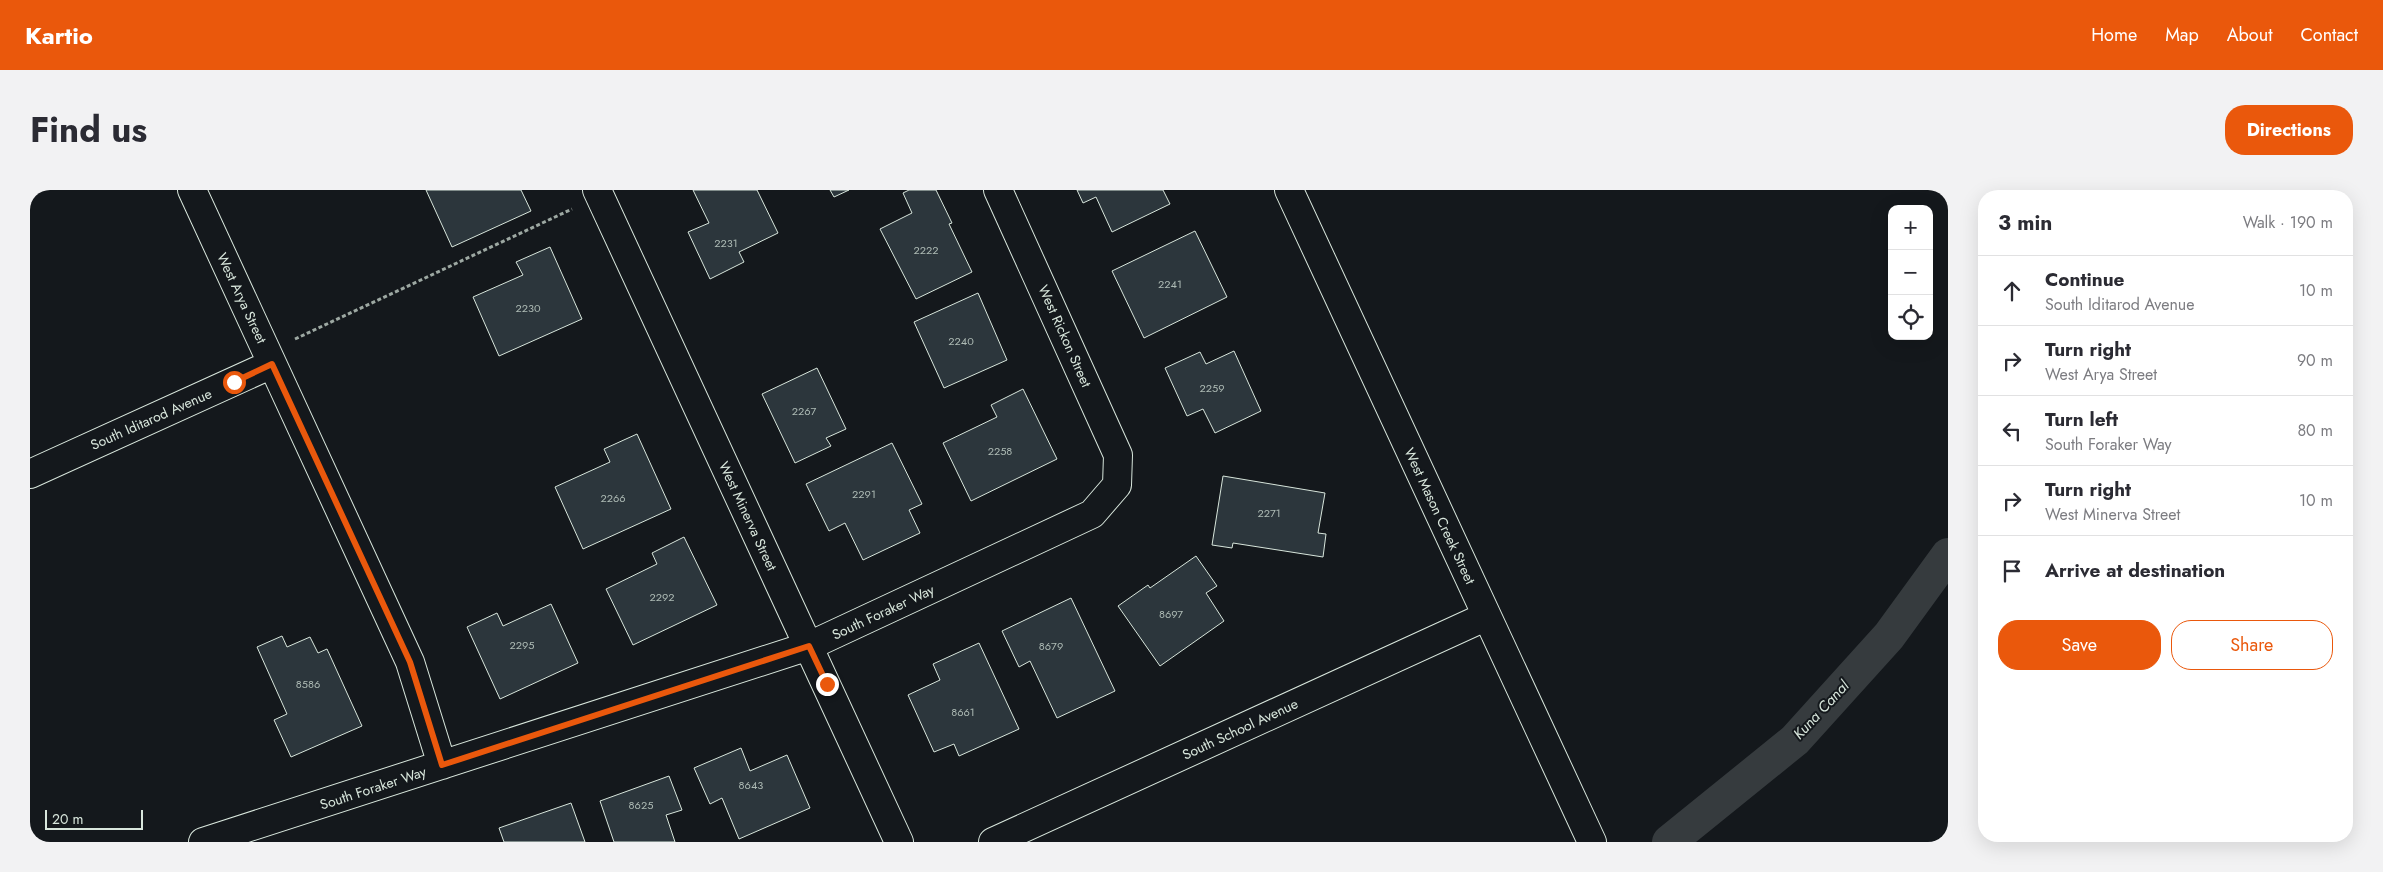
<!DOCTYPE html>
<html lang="en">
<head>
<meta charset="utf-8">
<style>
	:root { --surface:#fff; --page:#f2f2f3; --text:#2b2b33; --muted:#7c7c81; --line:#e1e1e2; --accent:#ea580c }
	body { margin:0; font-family:Jost,sans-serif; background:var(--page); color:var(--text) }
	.controls { position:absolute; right:15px; top:15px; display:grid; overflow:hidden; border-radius:10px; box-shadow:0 5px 20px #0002 }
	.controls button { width:45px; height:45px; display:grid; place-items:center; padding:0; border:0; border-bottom:1px solid var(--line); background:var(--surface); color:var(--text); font:25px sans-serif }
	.scale { position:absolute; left:15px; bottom:12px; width:98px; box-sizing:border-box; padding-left:5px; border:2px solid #d8e6dc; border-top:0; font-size:14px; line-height:18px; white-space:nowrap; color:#d8e6dc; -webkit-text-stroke:4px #14181c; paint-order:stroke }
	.stop { position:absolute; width:15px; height:15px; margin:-11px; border:4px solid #ea580c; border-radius:50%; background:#fff }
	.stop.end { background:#ea580c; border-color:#fff; box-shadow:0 1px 5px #0008 }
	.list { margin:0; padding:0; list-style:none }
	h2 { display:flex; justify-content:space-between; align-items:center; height:65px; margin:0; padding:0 20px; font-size:21px }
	h2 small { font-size:16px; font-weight:400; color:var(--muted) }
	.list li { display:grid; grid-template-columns:32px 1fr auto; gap:15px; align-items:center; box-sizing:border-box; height:70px; padding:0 20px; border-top:1px solid var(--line) }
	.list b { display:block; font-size:19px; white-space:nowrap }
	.list p { margin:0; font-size:16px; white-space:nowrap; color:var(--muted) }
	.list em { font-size:16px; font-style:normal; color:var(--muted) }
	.actions { display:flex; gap:10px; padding:15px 20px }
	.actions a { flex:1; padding:11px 0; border:1px solid var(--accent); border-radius:20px; text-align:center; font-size:18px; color:var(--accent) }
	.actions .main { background:var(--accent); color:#fff }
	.icon { flex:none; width:28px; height:28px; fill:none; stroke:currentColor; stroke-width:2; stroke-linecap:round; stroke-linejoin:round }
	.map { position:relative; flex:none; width:1918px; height:652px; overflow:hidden; border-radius:20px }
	header { display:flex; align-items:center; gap:30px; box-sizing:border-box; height:70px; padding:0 25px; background:var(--accent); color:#fff }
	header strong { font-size:24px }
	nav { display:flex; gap:28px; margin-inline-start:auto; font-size:18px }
	.intro { display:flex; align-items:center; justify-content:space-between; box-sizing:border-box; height:120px; padding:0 30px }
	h1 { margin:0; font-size:35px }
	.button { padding:12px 22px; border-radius:20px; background:var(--accent); color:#fff; font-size:18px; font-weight:700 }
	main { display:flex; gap:30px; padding:0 30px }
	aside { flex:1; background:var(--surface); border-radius:20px; box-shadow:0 5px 20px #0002 }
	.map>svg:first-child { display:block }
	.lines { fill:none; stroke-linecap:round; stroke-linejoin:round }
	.canal { stroke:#363b3e; stroke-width:34 }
	.building { fill:#2c363c; stroke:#d8e6dc }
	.minor-casing { stroke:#d8e6dc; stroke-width:30 }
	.tertiary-casing { stroke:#d8e6dc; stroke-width:30 }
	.path { stroke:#9da8a2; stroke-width:3; stroke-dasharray:4 2.5; stroke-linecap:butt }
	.minor { stroke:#14181c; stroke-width:28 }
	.tertiary { stroke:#14181c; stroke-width:28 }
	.route { stroke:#ea580c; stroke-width:6 }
	.labels { text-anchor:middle; stroke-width:4; stroke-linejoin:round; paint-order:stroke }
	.number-label { font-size:11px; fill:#adbab4 }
	.street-label { font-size:14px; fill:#d8e6dc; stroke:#14181c }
	.water-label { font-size:15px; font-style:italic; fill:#d8e6dc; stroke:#14181c }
</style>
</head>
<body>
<header>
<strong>Kartio</strong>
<nav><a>Home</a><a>Map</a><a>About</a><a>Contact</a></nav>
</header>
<div class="intro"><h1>Find us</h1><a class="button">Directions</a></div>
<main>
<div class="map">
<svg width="1918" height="652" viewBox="0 0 1918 652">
	<rect width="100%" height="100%" fill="#14181c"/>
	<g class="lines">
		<!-- canal -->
		<path class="canal" d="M 1639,652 L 1765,550 L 1859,446 L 1918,365"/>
	</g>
	<!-- building -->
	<path class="building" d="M 396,0 L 491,0 L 501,21 L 422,57 Z
		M 663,0 L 727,0 L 748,43 L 709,62 L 714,72 L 680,89 L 658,42 L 679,33 Z
		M 800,0 L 819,0 L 804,7 Z
		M 879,0 L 906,0 L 922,33 L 919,34 L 942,82 L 886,109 L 850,39 L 882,23 L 873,3 Z
		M 1047,0 L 1133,0 L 1140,14 L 1082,42 L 1066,7 L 1053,13 Z
		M 1165,41 L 1197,107 L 1114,148 L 1082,81 Z
		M 520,57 L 552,129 L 469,166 L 443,107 L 493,85 L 486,72 Z
		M 948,103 L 977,170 L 914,198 L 884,132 Z
		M 1204,161 L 1231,221 L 1185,243 L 1173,219 L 1157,226 L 1135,178 L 1170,162 L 1176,174 Z
		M 787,178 L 816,239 L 796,248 L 801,256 L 765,273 L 732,204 Z
		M 993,199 L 1027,269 L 941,311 L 913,253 L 967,227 L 961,215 Z
		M 607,244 L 641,319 L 553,359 L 525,297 L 580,272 L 574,259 Z
		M 862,253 L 892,314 L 879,320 L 890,343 L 833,370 L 815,333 L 799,341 L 776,294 Z
		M 1193,286 L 1295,303 L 1288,343 L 1296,344 L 1293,367 L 1203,353 L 1202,358 L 1182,355 Z
		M 654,347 L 687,415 L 603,455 L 576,399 L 627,374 L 622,363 Z
		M 1166,366 L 1187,396 L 1176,403 L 1194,431 L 1130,476 L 1088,416 L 1118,395 L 1120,398 Z
		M 1041,408 L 1085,501 L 1027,528 L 1000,471 L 989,477 L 972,441 Z
		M 521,414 L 548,473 L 470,509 L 437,437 L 467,423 L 473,436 Z
		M 252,446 L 257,457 L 280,447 L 288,463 L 297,459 L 332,536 L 261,567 L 244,530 L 257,524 L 227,457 Z
		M 949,453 L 989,539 L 929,566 L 924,554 L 904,562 L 878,505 L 910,490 L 903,474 Z
		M 711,558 L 720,581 L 757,565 L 780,618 L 709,649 L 692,608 L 680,614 L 664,578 Z
		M 639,586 L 652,620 L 636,625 L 645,652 L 584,652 L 570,611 Z
		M 541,613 L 555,652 L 474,652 L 469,638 Z"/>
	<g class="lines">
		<defs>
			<path id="minor" d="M 162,0 L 380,472 L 412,575
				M 567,0 L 869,652
				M 0,284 L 242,174
				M 173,652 L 779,456 L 1062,324 L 1087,295 L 1088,265 L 968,0"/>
			<path id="tertiary" d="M 1259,0 L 1562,652
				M 963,652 L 1457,426"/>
		</defs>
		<!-- minor casing -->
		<use href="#minor" class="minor-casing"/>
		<!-- tertiary casing -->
		<use href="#tertiary" class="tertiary-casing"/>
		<!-- path -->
		<path class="path" d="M 265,149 L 542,19"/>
		<!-- minor -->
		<use href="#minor" class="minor"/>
		<!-- tertiary -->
		<use href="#tertiary" class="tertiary"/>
	</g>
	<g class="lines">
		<!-- route -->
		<path class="route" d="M 204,192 L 242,174 L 380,472 L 412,575 L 779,456 L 797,494"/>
	</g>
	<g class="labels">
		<!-- number labels -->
		<g class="number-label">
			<text x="696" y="57">2231</text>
			<text x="896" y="64">2222</text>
			<text x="1140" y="98">2241</text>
			<text x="498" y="122">2230</text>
			<text x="931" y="155">2240</text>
			<text x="1182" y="202">2259</text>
			<text x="774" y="225">2267</text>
			<text x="970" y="265">2258</text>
			<text x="834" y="308">2291</text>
			<text x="583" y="312">2266</text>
			<text x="1239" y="327">2271</text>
			<text x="632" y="411">2292</text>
			<text x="1141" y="428">8697</text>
			<text x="492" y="459">2295</text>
			<text x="1021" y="460">8679</text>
			<text x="278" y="498">8586</text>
			<text x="933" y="526">8661</text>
			<text x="721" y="599">8643</text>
			<text x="611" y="619">8625</text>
		</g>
		<!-- street labels -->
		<g class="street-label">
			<text transform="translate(212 108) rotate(65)" y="5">West Arya Street</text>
			<text transform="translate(1035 146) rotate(66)" y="5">West Rickon Street</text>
			<text transform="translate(121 229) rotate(-24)" y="5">South Iditarod Avenue</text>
			<text transform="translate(718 326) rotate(65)" y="5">West Minerva Street</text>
			<text transform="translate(1410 326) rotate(65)" y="5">West Mason Creek Street</text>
			<text transform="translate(853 422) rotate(-25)" y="5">South Foraker Way</text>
			<text transform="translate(1210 539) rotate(-25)" y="5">South School Avenue</text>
			<text transform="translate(343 598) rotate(-18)" y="5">South Foraker Way</text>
		</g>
		<!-- water labels -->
		<g class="water-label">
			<text transform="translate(1791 520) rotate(-47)" y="5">Kuna Canal</text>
		</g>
	</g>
</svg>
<div class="controls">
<button>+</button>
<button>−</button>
<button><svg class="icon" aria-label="locate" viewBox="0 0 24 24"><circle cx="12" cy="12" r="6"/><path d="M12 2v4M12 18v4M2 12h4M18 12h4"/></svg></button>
</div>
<div class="scale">20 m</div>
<div class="stop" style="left:204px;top:192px"></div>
<div class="stop end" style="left:797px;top:494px"></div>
</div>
<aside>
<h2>3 min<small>Walk · 190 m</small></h2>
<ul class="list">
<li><svg class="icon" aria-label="ahead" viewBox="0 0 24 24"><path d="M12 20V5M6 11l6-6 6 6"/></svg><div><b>Continue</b><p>South Iditarod Avenue</p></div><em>10 m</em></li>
<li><svg class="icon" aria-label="right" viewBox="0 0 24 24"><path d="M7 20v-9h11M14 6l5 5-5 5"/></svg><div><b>Turn right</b><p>West Arya Street</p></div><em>90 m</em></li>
<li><svg class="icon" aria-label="left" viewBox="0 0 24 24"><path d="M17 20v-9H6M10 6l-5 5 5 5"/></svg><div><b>Turn left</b><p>South Foraker Way</p></div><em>80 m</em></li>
<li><svg class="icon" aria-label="right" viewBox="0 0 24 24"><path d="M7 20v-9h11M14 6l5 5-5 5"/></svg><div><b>Turn right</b><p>West Minerva Street</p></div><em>10 m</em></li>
<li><svg class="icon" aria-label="arrive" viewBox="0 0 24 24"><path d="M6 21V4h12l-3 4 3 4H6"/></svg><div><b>Arrive at destination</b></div></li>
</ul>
<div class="actions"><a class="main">Save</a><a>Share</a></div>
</aside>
</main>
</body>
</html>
